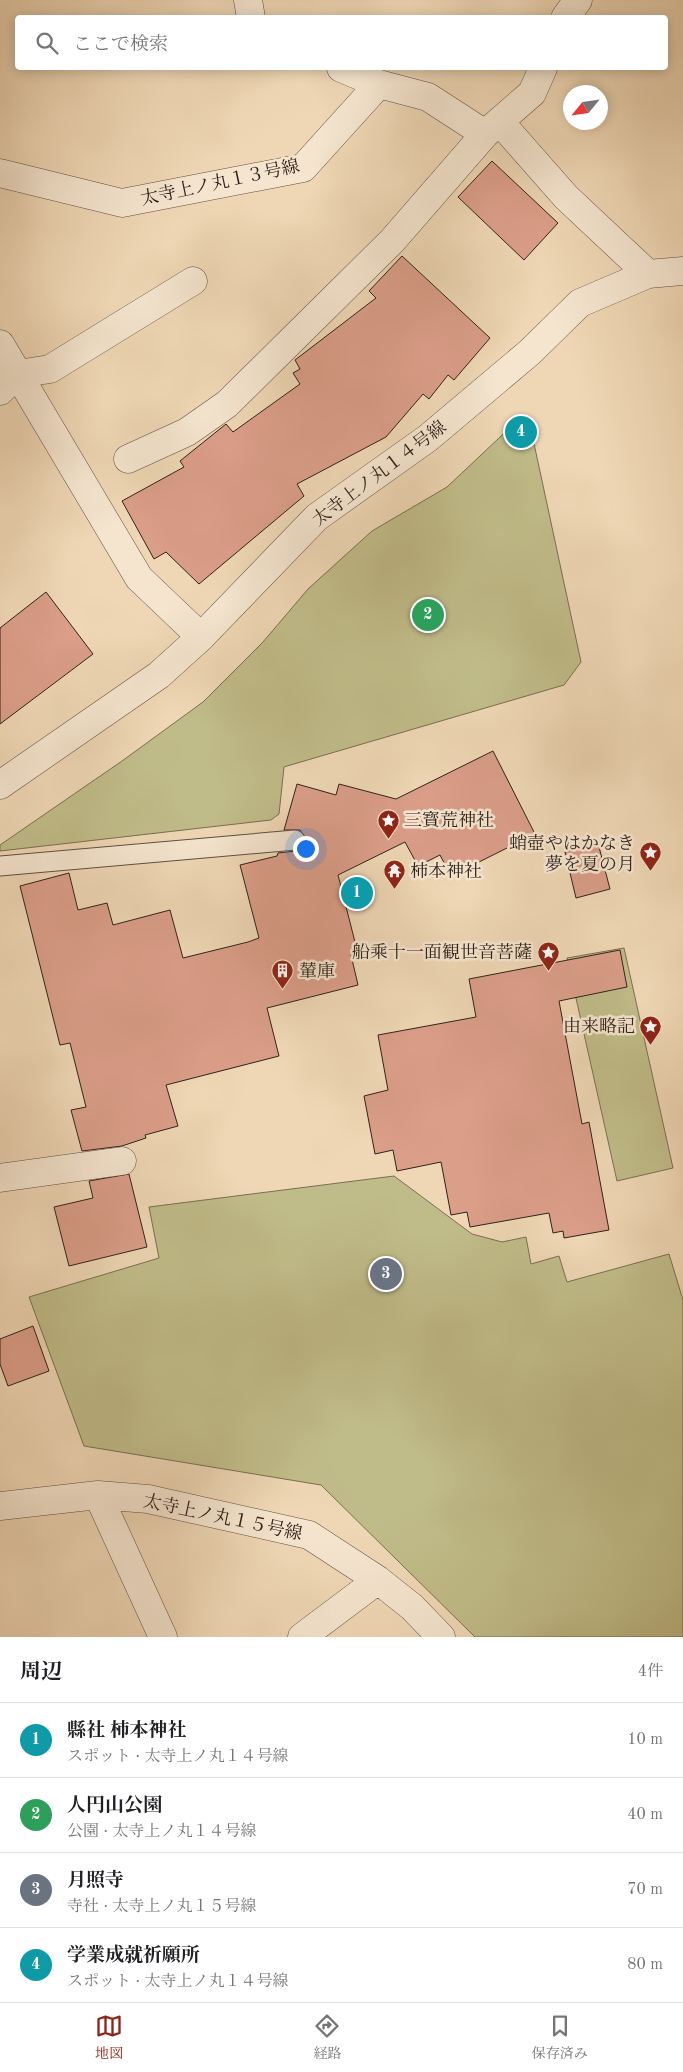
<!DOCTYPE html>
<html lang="ja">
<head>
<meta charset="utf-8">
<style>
	:root { --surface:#fff; --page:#f6f6f6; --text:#202124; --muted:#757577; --line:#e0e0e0; --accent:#8f2418 }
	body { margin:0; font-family:"Old Standard TT","Noto Serif JP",serif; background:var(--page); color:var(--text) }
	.compass { position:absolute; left:563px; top:85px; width:45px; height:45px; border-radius:50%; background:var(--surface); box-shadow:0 2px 12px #0003; rotate:241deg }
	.you { position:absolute; left:305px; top:848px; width:18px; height:18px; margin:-12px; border:4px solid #fff; border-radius:50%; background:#1a73e8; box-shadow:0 0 0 8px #1a73e833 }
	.badge { display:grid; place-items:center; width:32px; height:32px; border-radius:50%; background:var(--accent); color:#fff; font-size:16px; font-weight:700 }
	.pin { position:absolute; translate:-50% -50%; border:2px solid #fff; box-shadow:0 1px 5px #0006 }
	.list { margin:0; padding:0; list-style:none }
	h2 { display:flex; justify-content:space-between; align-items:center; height:65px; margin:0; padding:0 20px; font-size:21px }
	h2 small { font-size:16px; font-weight:400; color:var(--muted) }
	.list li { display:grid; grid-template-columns:32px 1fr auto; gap:15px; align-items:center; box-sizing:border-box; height:75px; padding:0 20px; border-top:1px solid var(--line) }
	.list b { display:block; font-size:19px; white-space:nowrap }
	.list p { margin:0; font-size:16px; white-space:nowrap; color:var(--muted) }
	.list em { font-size:16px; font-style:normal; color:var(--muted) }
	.icon { flex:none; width:28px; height:28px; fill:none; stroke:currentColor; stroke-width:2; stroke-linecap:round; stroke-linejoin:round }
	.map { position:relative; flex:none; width:683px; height:1637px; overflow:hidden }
	.search { position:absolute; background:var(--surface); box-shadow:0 2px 12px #0003; left:15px; right:15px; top:15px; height:55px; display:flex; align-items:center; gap:12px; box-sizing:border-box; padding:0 18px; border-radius:5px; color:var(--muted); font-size:19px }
	.sheet { height:365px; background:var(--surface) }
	nav { display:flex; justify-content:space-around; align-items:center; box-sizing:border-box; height:70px; border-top:1px solid var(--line); background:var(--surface); font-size:14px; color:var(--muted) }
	nav a { display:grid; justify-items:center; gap:2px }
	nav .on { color:var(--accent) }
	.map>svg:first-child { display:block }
	.green { fill:#c0bc89; stroke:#786f52 }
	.building { fill:#db9e89; stroke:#2f221b }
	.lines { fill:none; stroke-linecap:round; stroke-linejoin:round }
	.service-casing { stroke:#5f4f42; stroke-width:21 }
	.minor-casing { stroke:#5f4f42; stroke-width:29 }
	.tertiary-casing { stroke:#5f4f42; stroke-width:29 }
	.service { stroke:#f5e5cf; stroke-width:19 }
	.minor { stroke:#f5e5cf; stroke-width:28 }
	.tertiary { stroke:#f5e5cf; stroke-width:28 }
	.labels { text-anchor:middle; stroke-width:5; stroke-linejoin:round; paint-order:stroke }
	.street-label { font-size:18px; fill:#2f221b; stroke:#f5e5cf }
	.poi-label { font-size:18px; fill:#2f221b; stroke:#f5e5cf; text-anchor:start }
</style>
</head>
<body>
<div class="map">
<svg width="683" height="1637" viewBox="0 0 683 1637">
	<rect width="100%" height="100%" fill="#efd7b5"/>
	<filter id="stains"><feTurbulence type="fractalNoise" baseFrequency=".004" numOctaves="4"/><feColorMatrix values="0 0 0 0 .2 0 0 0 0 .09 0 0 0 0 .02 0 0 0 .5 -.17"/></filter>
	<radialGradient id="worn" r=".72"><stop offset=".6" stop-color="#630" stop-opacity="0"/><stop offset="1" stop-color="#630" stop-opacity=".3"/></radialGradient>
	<!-- green -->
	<path class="green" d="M 515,423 L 530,425 L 581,662 L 564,685 L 287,766 L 284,767 L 279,814 L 271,820 L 0,851 L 0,845 L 122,761 L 203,702 L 263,642 L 308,589 L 372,531 L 447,487 Z
		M 624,948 L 673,1168 L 617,1181 L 567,958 Z
		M 394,1176 L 472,1234 L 502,1242 L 526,1237 L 531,1264 L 559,1256 L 567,1282 L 669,1254 L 683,1300 L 683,1637 L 475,1637 L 321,1485 L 84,1446 L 29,1297 L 159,1258 L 149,1207 Z"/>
	<!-- building -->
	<path class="building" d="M 492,161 L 558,223 L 524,260 L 458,197 Z
		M 402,256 L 490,338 L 454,380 L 448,375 L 429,399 L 423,394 L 386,437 L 297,484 L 304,496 L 199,584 L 166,552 L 154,559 L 122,501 L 184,467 L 180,461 L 226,424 L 233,432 L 300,384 L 293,373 L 300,369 L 295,360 L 376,298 L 369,291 Z
		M 46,592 L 93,654 L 0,724 L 0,628 Z
		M 493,751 L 535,834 L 451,876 L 440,855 L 418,866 L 405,842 L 338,875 L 358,954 L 351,955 L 358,985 L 267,1008 L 279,1056 L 166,1085 L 178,1126 L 145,1135 L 146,1138 L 122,1146 L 82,1151 L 71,1110 L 86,1107 L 70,1043 L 60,1045 L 20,886 L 69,873 L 78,910 L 107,903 L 113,925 L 170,910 L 183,958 L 248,942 L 259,938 L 240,865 L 277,856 L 278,853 L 296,851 L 305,845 L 306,839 L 300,830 L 284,830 L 297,784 L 336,795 L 339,784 L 396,799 Z
		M 598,843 L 610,889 L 576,898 L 565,852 Z
		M 620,950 L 627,987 L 559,1001 L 582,1124 L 589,1122 L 609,1230 L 564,1238 L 563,1231 L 553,1233 L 549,1213 L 470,1227 L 467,1212 L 451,1215 L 441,1162 L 397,1171 L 393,1150 L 375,1154 L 364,1096 L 388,1090 L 378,1035 L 476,1017 L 469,979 Z
		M 129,1174 L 147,1247 L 69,1266 L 54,1207 L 93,1198 L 89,1181 Z
		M 33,1326 L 49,1371 L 8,1386 L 0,1364 L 0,1339 Z"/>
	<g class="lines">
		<defs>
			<path id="service" d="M 0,866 L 295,840"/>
			<path id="minor" d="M 248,0 L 251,18
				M 565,18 L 578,0
				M 341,68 L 379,84
				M 500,122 L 566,197 L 648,274
				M 0,173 L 122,203 L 303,168 L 379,84 L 428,97 L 485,134
				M 0,344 L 139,578 L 201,637
				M 0,391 L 18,374 L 50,369 L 193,281
				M 128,459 L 187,432 L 227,404 L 392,241 L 485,134 L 532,93 L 543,68
				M 0,1178 L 122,1161
				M 98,1495 L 163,1637
				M 0,1506 L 98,1495 L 148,1499 L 309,1535 L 378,1580 L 412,1607 L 441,1637
				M 302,1637 L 378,1580"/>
			<path id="tertiary" d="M 0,785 L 159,675 L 201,637 L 317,517 L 428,438 L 530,352 L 580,303 L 648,274 L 683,271"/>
		</defs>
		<!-- service casing -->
		<use href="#service" class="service-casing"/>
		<!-- minor casing -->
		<use href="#minor" class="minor-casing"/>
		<!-- tertiary casing -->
		<use href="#tertiary" class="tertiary-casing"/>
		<!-- service -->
		<use href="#service" class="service"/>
		<!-- minor -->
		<use href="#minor" class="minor"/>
		<!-- tertiary -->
		<use href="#tertiary" class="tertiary"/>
	</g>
	<!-- icons -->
	<defs>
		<symbol id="sight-pin" viewBox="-11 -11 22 30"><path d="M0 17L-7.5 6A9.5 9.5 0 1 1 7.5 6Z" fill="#8f2418" stroke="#f5e5cf"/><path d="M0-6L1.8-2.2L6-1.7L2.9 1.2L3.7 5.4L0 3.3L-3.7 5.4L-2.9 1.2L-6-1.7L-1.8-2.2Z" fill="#fff"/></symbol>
		<symbol id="temple-pin" viewBox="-11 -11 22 30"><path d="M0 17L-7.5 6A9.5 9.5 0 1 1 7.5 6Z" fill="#8f2418" stroke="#f5e5cf"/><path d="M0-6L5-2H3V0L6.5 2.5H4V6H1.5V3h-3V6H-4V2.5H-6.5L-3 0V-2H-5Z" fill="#fff"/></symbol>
		<symbol id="building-pin" viewBox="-11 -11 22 30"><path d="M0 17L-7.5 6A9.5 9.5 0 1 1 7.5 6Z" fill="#8f2418" stroke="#f5e5cf"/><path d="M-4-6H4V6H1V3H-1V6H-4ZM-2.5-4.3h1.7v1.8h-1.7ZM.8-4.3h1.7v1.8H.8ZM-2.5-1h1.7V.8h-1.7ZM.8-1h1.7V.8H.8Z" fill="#fff"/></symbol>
	</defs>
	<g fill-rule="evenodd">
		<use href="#sight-pin" x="376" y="808" width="25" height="34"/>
		<use href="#sight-pin" x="638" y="840" width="25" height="34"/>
		<use href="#temple-pin" x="382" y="858" width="25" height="34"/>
		<use href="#sight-pin" x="536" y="940" width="25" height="34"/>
		<use href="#building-pin" x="270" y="958" width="25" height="34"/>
		<use href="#sight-pin" x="638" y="1014" width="25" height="34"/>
	</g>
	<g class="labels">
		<!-- street labels -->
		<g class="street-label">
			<text transform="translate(220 182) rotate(-12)" y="6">太寺上ノ丸１３号線</text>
			<text transform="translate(379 473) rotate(-37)" y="6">太寺上ノ丸１４号線</text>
			<text transform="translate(223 1517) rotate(12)" y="6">太寺上ノ丸１５号線</text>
		</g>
		<!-- poi labels -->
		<g class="poi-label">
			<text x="404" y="826">三寳荒神社</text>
			<text x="635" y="849" text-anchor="end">蛸壺やはかなき<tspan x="635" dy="21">夢を夏の月</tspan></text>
			<text x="410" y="877">柿本神社</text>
			<text x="532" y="958" text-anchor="end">船乘十一面観世音菩薩</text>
			<text x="299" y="977">輦庫</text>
			<text x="635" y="1032" text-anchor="end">由来略記</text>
		</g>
	</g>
	<rect width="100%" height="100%" filter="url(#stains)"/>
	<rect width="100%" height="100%" fill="url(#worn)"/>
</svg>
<svg class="compass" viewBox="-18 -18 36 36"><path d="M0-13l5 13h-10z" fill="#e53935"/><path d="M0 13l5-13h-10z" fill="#757577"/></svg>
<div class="you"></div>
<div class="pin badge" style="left:357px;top:893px;background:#0f9aa8">1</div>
<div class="pin badge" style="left:428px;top:615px;background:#2e9e5b">2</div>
<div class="pin badge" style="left:386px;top:1274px;background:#6b7280">3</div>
<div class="pin badge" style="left:521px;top:432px;background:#0f9aa8">4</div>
<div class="search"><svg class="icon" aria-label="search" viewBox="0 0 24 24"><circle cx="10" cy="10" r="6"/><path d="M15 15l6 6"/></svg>ここで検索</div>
</div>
<section class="sheet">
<h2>周辺<small>4件</small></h2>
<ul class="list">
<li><span class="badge" style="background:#0f9aa8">1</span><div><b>縣社 柿本神社</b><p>スポット · 太寺上ノ丸１４号線</p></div><em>10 m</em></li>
<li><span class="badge" style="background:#2e9e5b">2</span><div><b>人円山公園</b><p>公園 · 太寺上ノ丸１４号線</p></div><em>40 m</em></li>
<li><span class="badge" style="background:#6b7280">3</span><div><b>月照寺</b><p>寺社 · 太寺上ノ丸１５号線</p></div><em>70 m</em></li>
<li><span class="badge" style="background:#0f9aa8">4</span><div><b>学業成就祈願所</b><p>スポット · 太寺上ノ丸１４号線</p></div><em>80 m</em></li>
</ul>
</section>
<nav>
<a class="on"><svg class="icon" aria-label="map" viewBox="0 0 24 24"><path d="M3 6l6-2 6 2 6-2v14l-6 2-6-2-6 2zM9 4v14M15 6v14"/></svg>地図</a>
<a><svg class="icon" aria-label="directions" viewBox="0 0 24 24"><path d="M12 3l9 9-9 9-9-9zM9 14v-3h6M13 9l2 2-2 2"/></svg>経路</a>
<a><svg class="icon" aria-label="saved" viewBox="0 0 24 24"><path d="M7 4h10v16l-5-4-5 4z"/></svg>保存済み</a>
</nav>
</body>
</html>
